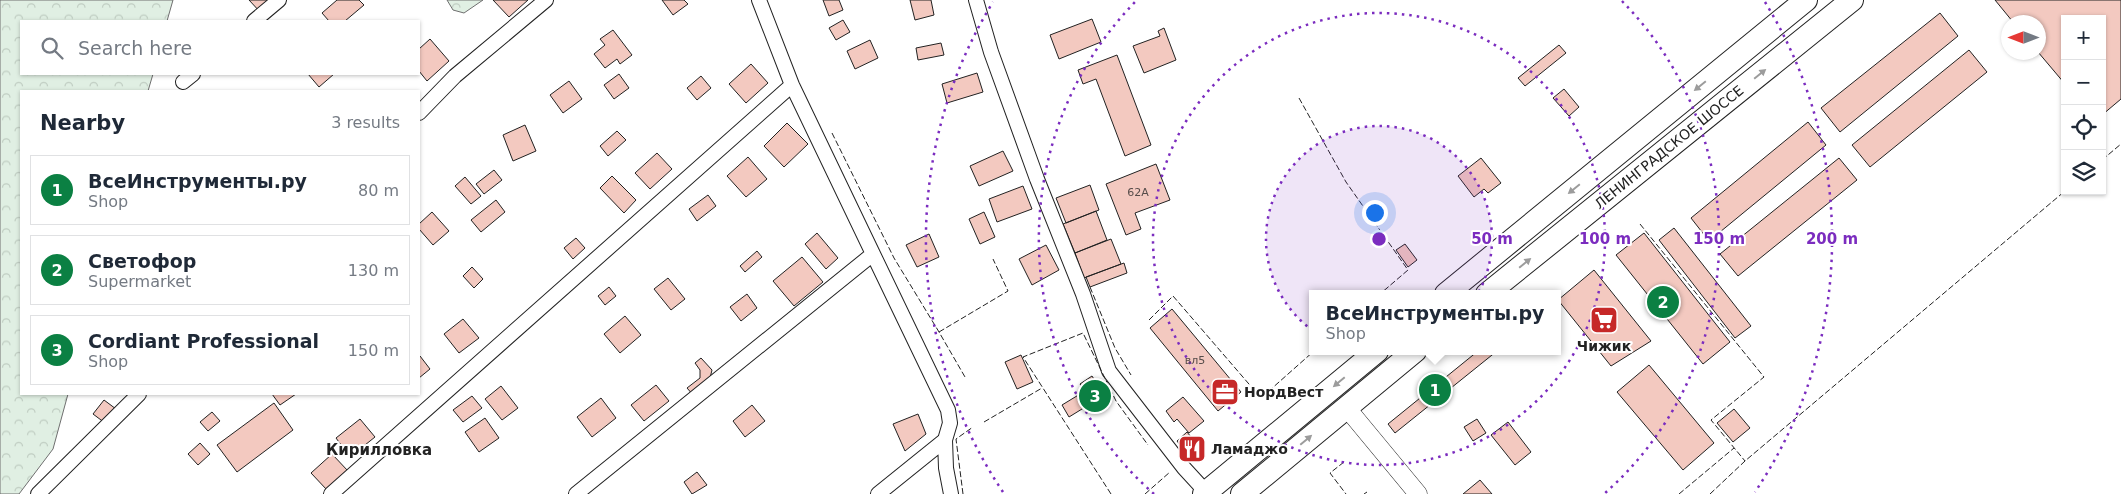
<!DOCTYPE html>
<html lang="en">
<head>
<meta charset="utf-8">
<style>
	:root { --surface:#fff; --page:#f6f6f7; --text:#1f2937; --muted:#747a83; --line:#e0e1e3; --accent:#0b8043 }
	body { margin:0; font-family:"DejaVu Sans",sans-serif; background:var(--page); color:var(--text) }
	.controls { position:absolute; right:15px; top:15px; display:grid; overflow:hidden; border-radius:0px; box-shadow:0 1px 4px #0004 }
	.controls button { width:45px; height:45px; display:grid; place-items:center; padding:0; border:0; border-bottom:1px solid var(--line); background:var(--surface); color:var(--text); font:25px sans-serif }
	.compass { position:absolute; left:2001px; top:15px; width:45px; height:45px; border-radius:50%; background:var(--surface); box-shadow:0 1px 4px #0004; rotate:270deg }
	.you { position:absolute; left:1374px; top:212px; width:18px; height:18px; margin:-12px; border:4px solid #fff; border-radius:50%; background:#1a73e8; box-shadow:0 0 0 8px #1a73e833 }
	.badge { display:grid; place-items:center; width:32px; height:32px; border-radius:50%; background:var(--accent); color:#fff; font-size:16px; font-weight:700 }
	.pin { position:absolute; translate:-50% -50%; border:2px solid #fff; box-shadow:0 1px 5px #0006 }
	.popup { position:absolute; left:1309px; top:290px; width:252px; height:65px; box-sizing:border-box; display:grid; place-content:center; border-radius:0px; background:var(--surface); filter:drop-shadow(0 1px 4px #0005); font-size:16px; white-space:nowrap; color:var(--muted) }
	.popup b { font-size:19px; color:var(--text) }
	.popup::after { content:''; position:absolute; left:50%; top:100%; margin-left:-10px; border:10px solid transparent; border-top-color:var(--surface) }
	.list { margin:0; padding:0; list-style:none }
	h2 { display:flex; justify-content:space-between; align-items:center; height:65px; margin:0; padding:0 20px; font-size:21px }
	h2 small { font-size:16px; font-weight:400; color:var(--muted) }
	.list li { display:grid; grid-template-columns:32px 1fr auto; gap:15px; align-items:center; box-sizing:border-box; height:70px; margin:0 10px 10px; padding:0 10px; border:1px solid var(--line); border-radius:0px }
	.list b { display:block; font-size:19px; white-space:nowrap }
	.list p { margin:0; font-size:16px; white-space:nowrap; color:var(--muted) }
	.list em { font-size:16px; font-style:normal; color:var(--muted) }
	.icon { flex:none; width:28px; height:28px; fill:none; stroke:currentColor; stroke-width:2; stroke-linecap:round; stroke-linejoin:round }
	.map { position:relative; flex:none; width:2121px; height:494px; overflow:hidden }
	.search { position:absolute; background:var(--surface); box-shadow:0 1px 4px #0004; left:20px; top:20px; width:400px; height:55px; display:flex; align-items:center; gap:12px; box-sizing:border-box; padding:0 18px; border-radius:0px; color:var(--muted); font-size:19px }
	.panel { position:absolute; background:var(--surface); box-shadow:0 1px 4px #0004; left:20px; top:90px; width:400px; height:305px; border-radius:0px }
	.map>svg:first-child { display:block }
	.forest { fill:url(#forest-crowns); stroke:#6f6f6f }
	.building { fill:#f3c9c0; stroke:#222 }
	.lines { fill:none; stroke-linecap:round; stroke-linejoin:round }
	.minor-casing { stroke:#222; stroke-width:16 }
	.tertiary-casing { stroke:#222; stroke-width:19 }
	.trunk-casing { stroke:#222; stroke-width:24 }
	.minor { stroke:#fff; stroke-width:14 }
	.tertiary { stroke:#fff; stroke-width:18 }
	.trunk { stroke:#fff; stroke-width:22 }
	.fence { stroke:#222; stroke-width:1; stroke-dasharray:6 2.5; stroke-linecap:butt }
	.oneway { fill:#9c9c9c }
	.ring { fill:none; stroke:#7b2cbf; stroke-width:2.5; stroke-dasharray:2.5 5 }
	.labels { text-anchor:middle; stroke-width:4; stroke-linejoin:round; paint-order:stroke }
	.number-label { font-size:11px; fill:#564c4a }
	.street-label { font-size:14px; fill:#222; stroke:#fff }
	.poi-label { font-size:14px; font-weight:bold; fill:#222; stroke:#fff; text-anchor:start }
	.neighbourhood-label { font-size:15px; font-weight:bold; fill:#222; stroke:#fff }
	.centre { fill:#7b2cbf; stroke:#fff; stroke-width:2.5 }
	.ring-label { font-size:15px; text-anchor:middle; font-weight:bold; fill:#7b2cbf; stroke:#fff; stroke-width:4; stroke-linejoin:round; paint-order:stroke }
</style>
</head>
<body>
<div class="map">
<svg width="2121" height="494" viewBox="0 0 2121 494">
	<defs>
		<pattern id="forest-crowns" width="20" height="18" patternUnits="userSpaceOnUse" patternTransform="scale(1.25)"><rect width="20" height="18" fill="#e0efe3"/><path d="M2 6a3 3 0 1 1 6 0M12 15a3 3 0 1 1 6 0" fill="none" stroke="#c0cdc2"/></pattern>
	</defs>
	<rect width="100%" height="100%" fill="#fff"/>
	<!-- forest -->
	<path class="forest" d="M 0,0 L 173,0 L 167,21 L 21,21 L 21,74 L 153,74 L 148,91 L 21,91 L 21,394 L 68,394 L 53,449 L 19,494 L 0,494 Z
		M 447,0 L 483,0 L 464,13 L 453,10 Z"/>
	<!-- building -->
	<path class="building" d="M 249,0 L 275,0 L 261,13 Z
		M 337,0 L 359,0 L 364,5 L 345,21 L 329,21 L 322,13 Z
		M 493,0 L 528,0 L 509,17 Z
		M 662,0 L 684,0 L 688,4 L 673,15 Z
		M 823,0 L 839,0 L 843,10 L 829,16 Z
		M 910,0 L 931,0 L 934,15 L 915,20 Z
		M 1995,0 L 2121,0 L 2121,99 L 2102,115 L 2102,19 L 2065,19 L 2065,84 L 2038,52 L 2038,22 L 2013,22 Z
		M 1940,13 L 1958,36 L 1840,132 L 1821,108 Z
		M 1092,19 L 1101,42 L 1059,59 L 1050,35 Z
		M 843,20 L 850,32 L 836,40 L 829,28 Z
		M 1164,28 L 1176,60 L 1144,73 L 1133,46 L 1160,36 L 1158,31 Z
		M 613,30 L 632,55 L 620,64 L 617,59 L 605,68 L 594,54 L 605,45 L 600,39 Z
		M 430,39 L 449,61 L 427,81 L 419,71 L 419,49 Z
		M 870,40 L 878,58 L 855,69 L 847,51 Z
		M 941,43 L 944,55 L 918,60 L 916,48 Z
		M 1559,45 L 1566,53 L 1525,86 L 1518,78 Z
		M 1969,50 L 1987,72 L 1870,167 L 1852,145 Z
		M 1117,55 L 1151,145 L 1125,156 L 1096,79 L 1083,84 L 1078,70 Z
		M 751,64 L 768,83 L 746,103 L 729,84 Z
		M 977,73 L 983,92 L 947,103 L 942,84 Z
		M 308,74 L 334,74 L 319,87 Z
		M 619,74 L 629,88 L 614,99 L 604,85 Z
		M 701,76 L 711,88 L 697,100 L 687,88 Z
		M 569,81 L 582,99 L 563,113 L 550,95 Z
		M 1564,89 L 1579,107 L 1569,116 L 1553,98 Z
		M 1808,122 L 1826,145 L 1709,241 L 1691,218 Z
		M 787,123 L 808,144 L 784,167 L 764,146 Z
		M 525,125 L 536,151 L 513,161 L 503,135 Z
		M 617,131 L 626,140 L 608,156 L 600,146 Z
		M 1003,151 L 1013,171 L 979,186 L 970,166 Z
		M 657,153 L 672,169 L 650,189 L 635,173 Z
		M 748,157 L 767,179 L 746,197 L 727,176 Z
		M 1481,158 L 1501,183 L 1488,193 L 1484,189 L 1474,197 L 1458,176 Z
		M 1839,158 L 1857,180 L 1738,276 L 1720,254 Z
		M 1156,164 L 1170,200 L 1135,213 L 1141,229 L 1126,235 L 1106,184 Z
		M 494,170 L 502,180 L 484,194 L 476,184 Z
		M 612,176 L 636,200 L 624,213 L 600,188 Z
		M 465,177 L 481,196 L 471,204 L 455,186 Z
		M 1090,185 L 1099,210 L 1066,223 L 1056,198 Z
		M 1023,186 L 1032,209 L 997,222 L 989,199 Z
		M 708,195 L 716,206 L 697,221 L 689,209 Z
		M 496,200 L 505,212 L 481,232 L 471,220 Z
		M 1096,211 L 1107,240 L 1075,253 L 1063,224 Z
		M 432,212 L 449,231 L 433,245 L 419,229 L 419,224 Z
		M 984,212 L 995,237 L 980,244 L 969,219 Z
		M 1674,228 L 1751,326 L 1735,338 L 1659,240 Z
		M 817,233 L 838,258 L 826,269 L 805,244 Z
		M 1644,233 L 1730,342 L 1703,364 L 1616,255 Z
		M 929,234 L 939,257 L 917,267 L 906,245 Z
		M 576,238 L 585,248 L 573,259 L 564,248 Z
		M 1111,239 L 1121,264 L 1084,278 L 1075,253 Z
		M 1405,244 L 1417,260 L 1408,267 L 1396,250 Z
		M 1046,245 L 1059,270 L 1032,285 L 1019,259 Z
		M 757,251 L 762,257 L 745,272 L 740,266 Z
		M 802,257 L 823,282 L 794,306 L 773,281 Z
		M 1124,263 L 1127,273 L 1090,287 L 1086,277 Z
		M 472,267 L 483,279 L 474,288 L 463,276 Z
		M 1594,270 L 1651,341 L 1611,366 L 1558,300 Z
		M 668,278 L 685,299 L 671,310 L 654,289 Z
		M 609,287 L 616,296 L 605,305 L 598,296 Z
		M 747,294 L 757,308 L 741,321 L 730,307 Z
		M 1172,309 L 1241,392 L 1218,411 L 1150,328 Z
		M 625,316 L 641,335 L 620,353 L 604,334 Z
		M 463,319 L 479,338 L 459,353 L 444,334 Z
		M 1478,351 L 1497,351 L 1395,433 L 1388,424 Z
		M 1021,355 L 1033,382 L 1017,389 L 1005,362 Z
		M 420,356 L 430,369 L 419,378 L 419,357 Z
		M 701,358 L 712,370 L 710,378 L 694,396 L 687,388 L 700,378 L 700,370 L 695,363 Z
		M 1649,365 L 1714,443 L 1683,470 L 1617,392 Z
		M 1092,376 L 1097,384 L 1100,382 L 1108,393 L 1069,417 L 1062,405 L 1085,391 L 1080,384 Z
		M 656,385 L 669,401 L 644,421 L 631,405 Z
		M 501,386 L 518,408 L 502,420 L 485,399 Z
		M 272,394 L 296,394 L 280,405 Z
		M 472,396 L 482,408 L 463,422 L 453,410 Z
		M 1183,397 L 1204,421 L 1189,433 L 1177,419 L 1174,422 L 1166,411 Z
		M 601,398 L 616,418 L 592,437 L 577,417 Z
		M 104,400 L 116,409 L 105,423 L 93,414 Z
		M 274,403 L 293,430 L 237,472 L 217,445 Z
		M 752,405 L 765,421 L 745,437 L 733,421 Z
		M 1734,409 L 1750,428 L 1733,442 L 1717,423 Z
		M 212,412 L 220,421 L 208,431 L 200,422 Z
		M 918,414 L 926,434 L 905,451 L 893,424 Z
		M 485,418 L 499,438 L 479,452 L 465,432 Z
		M 360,419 L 375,437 L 350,457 L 336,438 Z
		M 1477,419 L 1486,433 L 1473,441 L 1464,427 Z
		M 1508,422 L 1531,452 L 1515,465 L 1491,435 Z
		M 1187,432 L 1200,448 L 1189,457 L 1177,441 Z
		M 200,443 L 210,454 L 198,465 L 188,454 Z
		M 332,454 L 348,471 L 327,490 L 311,473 Z
		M 697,472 L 707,485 L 692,494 L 684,482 Z
		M 1480,480 L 1492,494 L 1463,494 Z"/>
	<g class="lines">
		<defs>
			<path id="minor" d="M 759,0 L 792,85 L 873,254
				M 976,0 L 991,52 L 1037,179 L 1083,294 L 1109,371 L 1184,468 L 1206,492
				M 254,21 L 279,0
				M 183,82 L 193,74
				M 419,113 L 455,76 L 546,0
				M 945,440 L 946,468 L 951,494
				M 38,494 L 139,394
				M 331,494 L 792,85
				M 576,494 L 873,254 L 948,410 L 950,423 L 945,440 L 878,494"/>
			<path id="tertiary" d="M 1346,407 L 1418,494"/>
			<path id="trunk" d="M 1446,294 L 1806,0
				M 1487,294 L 1852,0
				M 1204,494 L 1377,351
				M 1242,494 L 1415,351"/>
		</defs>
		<!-- minor casing -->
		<use href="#minor" class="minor-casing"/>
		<!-- tertiary casing -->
		<use href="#tertiary" class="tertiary-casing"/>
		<!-- trunk casing -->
		<use href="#trunk" class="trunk-casing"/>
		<!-- minor -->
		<use href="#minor" class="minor"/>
		<!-- tertiary -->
		<use href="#tertiary" class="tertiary"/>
		<!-- trunk -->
		<use href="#trunk" class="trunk"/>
		<!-- fence -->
		<path class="fence" d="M 1299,98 L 1346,182 L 1408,270 L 1380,294
			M 832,133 L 894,258 L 939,332 L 965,377
			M 2102,160 L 2121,144
			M 1640,224 L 1764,377 L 1711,420 L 1745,461
			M 1090,287 L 1115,348 L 1131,375
			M 1149,320 L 1173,296 L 1261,398 L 1314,351
			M 939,332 L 1008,291 L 993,259
			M 984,422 L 1042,388
			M 1344,462 L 1330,473 L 1346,494
			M 963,494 L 956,439 L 973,427
			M 1111,494 L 1023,357 L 1083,333 L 1116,401 L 1148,445
			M 1145,494 L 1170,472
			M 1364,494 L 1367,492
			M 1679,494 L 1734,448
			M 1710,494 L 1745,461 L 2065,191"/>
	</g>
	<!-- one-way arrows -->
	<defs><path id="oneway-solid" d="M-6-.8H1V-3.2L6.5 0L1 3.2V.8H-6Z" transform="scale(1.25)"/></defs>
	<g class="oneway">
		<use href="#oneway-solid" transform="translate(1760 74) rotate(-39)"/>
		<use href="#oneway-solid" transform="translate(1700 86) rotate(141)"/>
		<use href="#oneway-solid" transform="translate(1574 189) rotate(141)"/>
		<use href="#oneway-solid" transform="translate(1525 263) rotate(-39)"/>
		<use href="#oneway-solid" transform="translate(1339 382) rotate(140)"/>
		<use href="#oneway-solid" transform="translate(1306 440) rotate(-40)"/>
	</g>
	<!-- distance rings -->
	<circle cx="1379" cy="239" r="113" fill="#7b2cbf" fill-opacity=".12"/>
	<g class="ring">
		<circle cx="1379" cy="239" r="113"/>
		<circle cx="1379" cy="239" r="226"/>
		<path d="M1154 494A340 340 0 0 1 1136 1M1622 1A340 340 0 0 1 1604 494"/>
		<path d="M1003 492A453 453 0 0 1 993 2M1765 2A453 453 0 0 1 1755 492"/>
	</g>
	<!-- icons -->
	<defs>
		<symbol id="supermarket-square" viewBox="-11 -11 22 22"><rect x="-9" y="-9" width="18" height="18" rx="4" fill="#c62828" stroke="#fff"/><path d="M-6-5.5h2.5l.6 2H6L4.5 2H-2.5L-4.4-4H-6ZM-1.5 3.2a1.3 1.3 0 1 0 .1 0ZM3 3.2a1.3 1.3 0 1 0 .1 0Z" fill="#fff"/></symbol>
		<symbol id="office-square" viewBox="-11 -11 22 22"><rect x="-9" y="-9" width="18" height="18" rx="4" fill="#c62828" stroke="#fff"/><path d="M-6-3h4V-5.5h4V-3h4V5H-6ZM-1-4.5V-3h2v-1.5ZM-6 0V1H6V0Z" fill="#fff"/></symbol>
		<symbol id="restaurant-square" viewBox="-11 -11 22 22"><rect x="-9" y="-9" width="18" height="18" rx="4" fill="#c62828" stroke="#fff"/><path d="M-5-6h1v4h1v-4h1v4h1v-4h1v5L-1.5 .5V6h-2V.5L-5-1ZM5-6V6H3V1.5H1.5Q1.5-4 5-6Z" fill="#fff"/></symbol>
	</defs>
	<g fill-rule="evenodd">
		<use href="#supermarket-square" x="1588" y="304" width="32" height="32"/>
		<use href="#office-square" x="1209" y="376" width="32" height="32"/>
		<use href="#restaurant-square" x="1176" y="433" width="32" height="32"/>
	</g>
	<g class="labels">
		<!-- number labels -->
		<g class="number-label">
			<text x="1138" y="196">62А</text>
			<text x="1195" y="364">вл5</text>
		</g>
		<!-- street labels -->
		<g class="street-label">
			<text transform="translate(1669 147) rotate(-39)" y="5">ЛЕНИНГРАДСКОЕ ШОССЕ</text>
		</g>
		<!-- poi labels -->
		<g class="poi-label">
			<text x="1604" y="351" text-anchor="middle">Чижик</text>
			<text x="1244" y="397">НордВест</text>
			<text x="1211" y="454">Ламаджо</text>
		</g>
		<!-- neighbourhood labels -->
		<g class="neighbourhood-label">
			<text x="379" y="455">Кирилловка</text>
		</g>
	</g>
	<circle cx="1379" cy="239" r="8" class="centre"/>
	<g class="ring-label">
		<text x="1492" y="244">50 m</text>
		<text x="1605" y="244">100 m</text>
		<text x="1719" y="244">150 m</text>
		<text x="1832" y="244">200 m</text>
	</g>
</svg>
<div class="controls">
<button>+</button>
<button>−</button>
<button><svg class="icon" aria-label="locate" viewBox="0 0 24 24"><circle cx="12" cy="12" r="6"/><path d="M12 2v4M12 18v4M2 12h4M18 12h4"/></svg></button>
<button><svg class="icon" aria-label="layers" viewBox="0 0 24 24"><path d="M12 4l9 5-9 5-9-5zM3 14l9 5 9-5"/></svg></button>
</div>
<svg class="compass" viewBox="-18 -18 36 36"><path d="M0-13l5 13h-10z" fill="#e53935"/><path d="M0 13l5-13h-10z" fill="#747a83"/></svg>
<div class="you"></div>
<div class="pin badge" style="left:1435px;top:390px">1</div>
<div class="popup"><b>ВсеИнструменты.ру</b>Shop</div>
<div class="pin badge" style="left:1663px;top:302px">2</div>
<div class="pin badge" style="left:1095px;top:396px">3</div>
<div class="search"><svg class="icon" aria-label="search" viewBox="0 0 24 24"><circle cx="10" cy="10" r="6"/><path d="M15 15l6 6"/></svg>Search here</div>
<section class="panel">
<h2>Nearby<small>3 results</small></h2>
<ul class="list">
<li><span class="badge">1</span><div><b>ВсеИнструменты.ру</b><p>Shop</p></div><em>80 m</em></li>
<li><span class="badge">2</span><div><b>Светофор</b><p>Supermarket</p></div><em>130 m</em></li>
<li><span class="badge">3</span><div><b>Cordiant Professional</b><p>Shop</p></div><em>150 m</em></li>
</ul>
</section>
</div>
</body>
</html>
